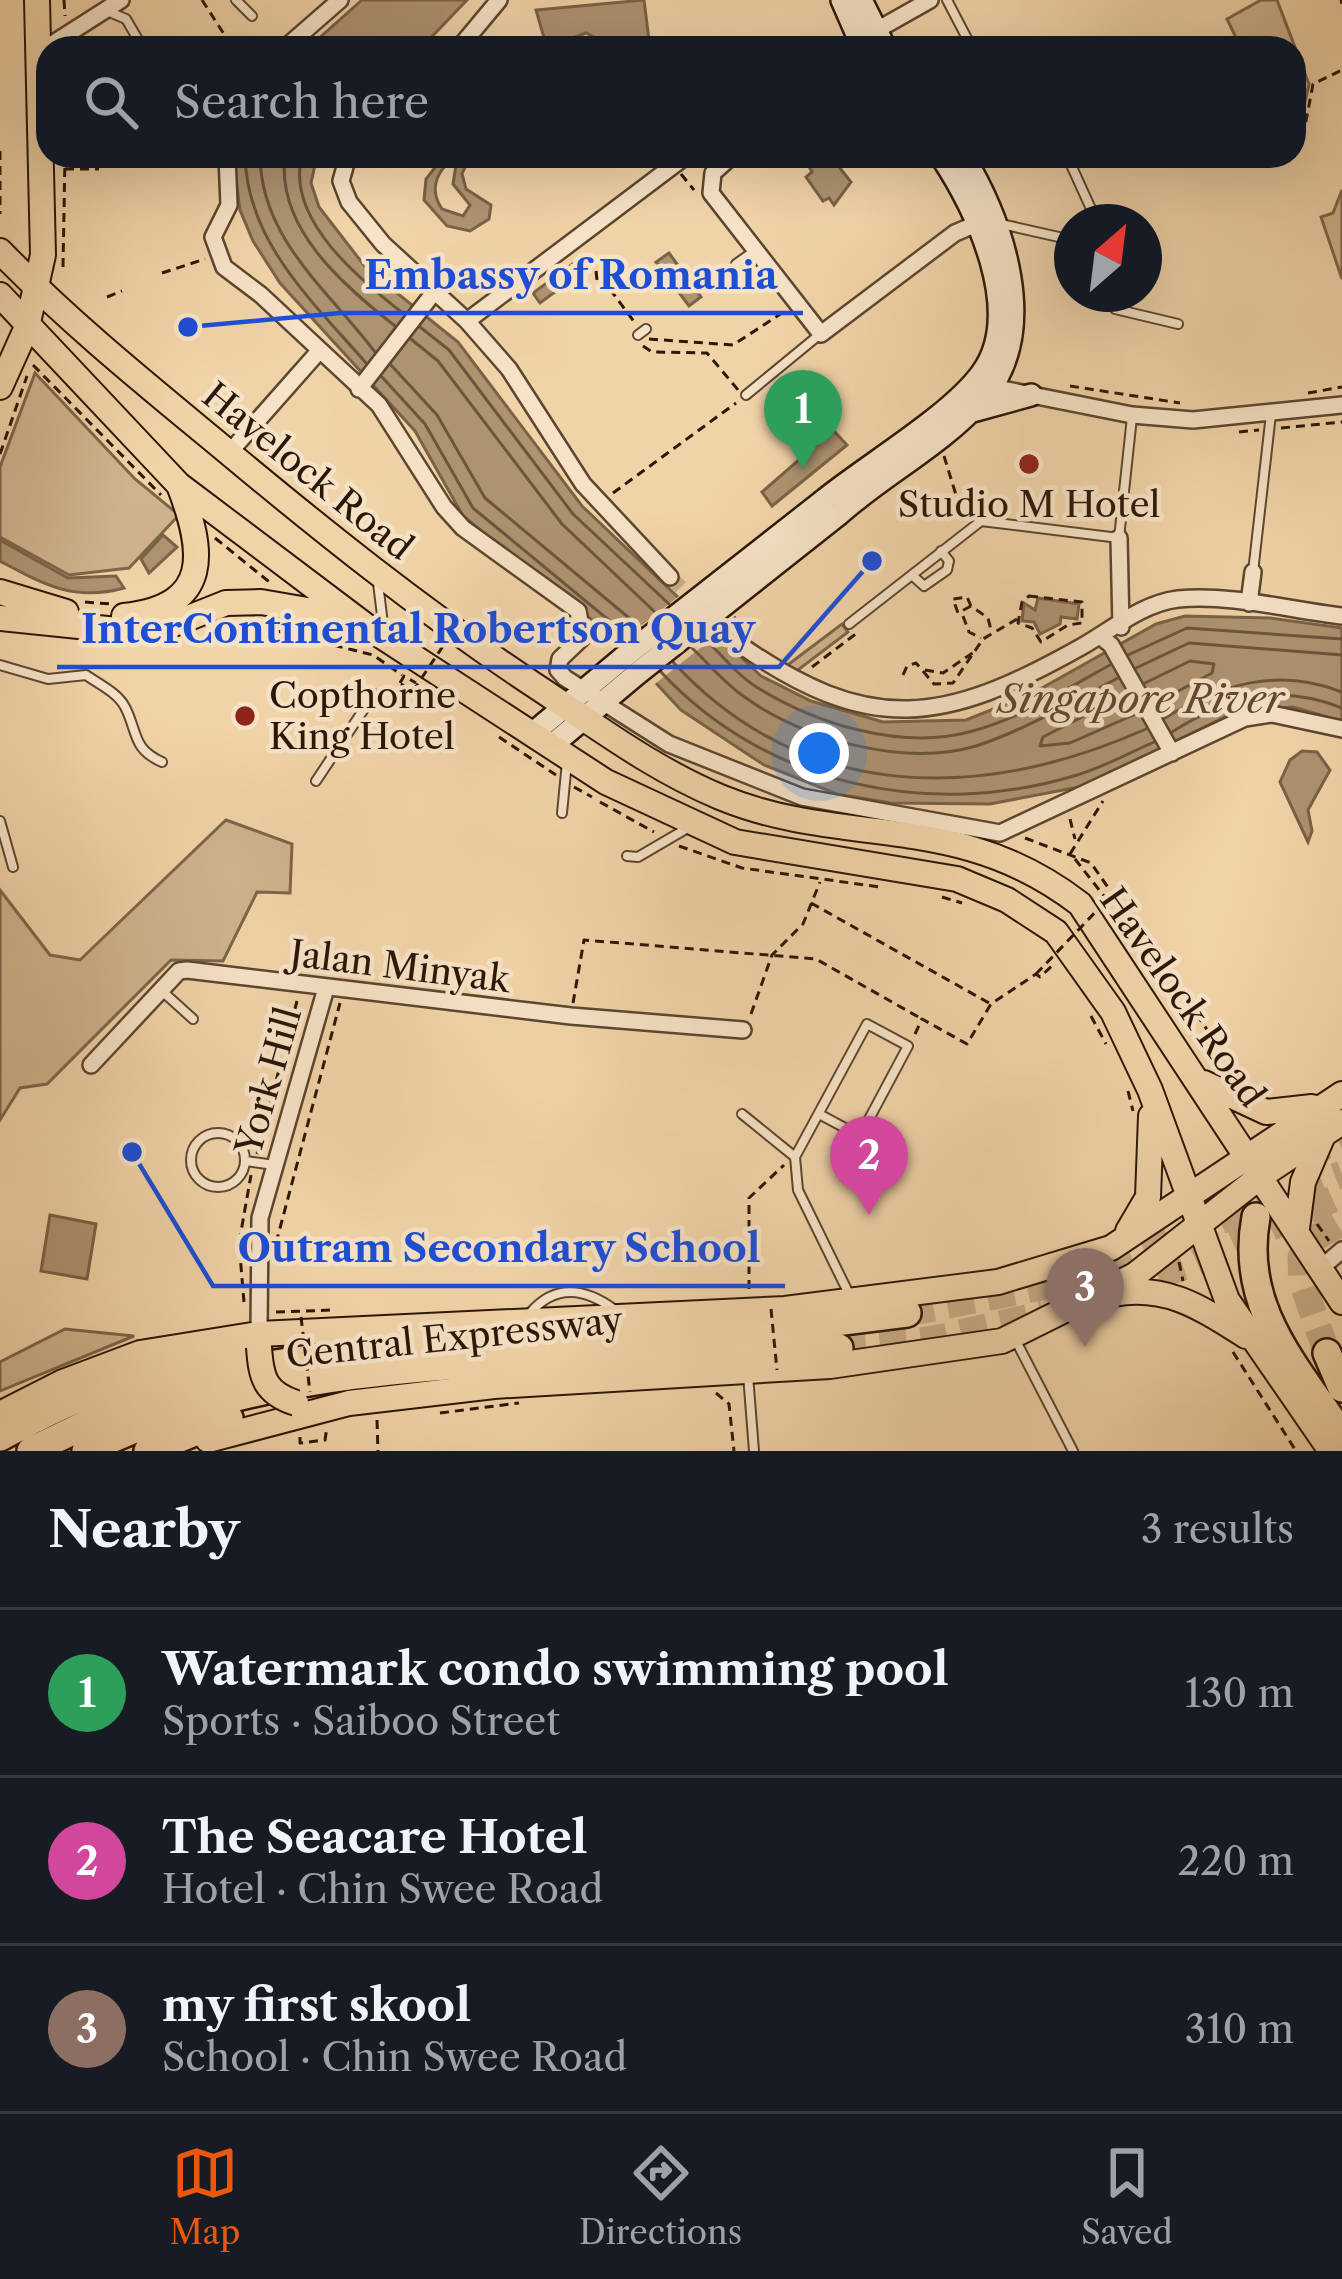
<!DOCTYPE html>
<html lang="en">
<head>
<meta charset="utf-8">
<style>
	:root { --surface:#171b24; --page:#20242c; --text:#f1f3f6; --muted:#9ea1a6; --line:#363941; --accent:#ea580c }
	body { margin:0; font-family:"Libre Caslon Text",serif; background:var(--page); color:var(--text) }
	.compass { position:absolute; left:1054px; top:204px; width:108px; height:108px; border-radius:50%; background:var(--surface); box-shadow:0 12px 48px #0002; rotate:28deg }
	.you { position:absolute; left:819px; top:753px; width:42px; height:42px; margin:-30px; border:9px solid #fff; border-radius:50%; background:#1a73e8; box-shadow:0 0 0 18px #1a73e833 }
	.badge { display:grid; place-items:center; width:78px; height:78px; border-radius:50%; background:var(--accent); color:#fff; font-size:39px; font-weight:700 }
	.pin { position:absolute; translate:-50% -99px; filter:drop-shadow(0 3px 6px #0008) }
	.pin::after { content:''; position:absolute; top:63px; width:42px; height:36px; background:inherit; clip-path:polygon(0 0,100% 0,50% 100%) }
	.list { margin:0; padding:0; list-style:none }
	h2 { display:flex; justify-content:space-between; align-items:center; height:156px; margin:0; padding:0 48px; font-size:51px }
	h2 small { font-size:39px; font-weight:400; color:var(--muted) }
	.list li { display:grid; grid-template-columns:78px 1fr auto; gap:36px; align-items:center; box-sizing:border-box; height:168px; padding:0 48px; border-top:3px solid var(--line) }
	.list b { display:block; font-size:45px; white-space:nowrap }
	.list p { margin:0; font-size:39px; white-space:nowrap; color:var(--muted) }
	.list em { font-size:39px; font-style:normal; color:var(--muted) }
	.icon { flex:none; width:66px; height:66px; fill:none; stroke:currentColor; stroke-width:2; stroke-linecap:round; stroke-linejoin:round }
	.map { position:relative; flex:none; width:1342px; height:1451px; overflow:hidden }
	.search { position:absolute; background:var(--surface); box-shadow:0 12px 48px #0002; left:36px; right:36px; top:36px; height:132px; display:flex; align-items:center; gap:30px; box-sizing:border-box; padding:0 42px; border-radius:36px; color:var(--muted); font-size:45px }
	.sheet { height:660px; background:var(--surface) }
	nav { display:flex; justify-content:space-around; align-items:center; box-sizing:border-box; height:168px; border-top:3px solid var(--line); background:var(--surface); font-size:33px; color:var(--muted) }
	nav a { display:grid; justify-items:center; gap:6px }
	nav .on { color:var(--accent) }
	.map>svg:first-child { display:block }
	.green { fill:#cfb38d; stroke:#7d654a; stroke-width:3 }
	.water { fill:#ae9371; stroke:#7a6147; stroke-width:3; fill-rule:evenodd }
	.pier { fill:#f1d3a8 }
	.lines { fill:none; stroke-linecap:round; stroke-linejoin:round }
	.shore { stroke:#6c553c; stroke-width:3 }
	.street-tunnel { stroke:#c9ad88; stroke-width:15; stroke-dasharray:15 8; stroke-linecap:butt }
	.highway-tunnel { stroke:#c9ad88; stroke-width:27; stroke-dasharray:27 14; stroke-linecap:butt }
	.lane-casing { stroke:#5c462f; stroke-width:12 }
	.street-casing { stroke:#5c462f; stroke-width:20 }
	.secondary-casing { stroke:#2b1707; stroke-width:26 }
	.primary-casing { stroke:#2b1707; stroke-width:28 }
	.highway-casing { stroke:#2b1707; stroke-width:32 }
	.path { stroke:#2b1707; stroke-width:3; stroke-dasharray:9 6; stroke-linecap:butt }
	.lane { stroke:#f6e2c6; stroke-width:8 }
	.street { stroke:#f6e2c6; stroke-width:15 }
	.secondary { stroke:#f6e2c6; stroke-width:21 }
	.primary { stroke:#f1d3a8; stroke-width:24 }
	.highway { stroke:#f1d3a8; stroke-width:27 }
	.secondary-bridge-casing { stroke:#2b1707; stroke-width:26; stroke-linecap:butt }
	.primary-bridge-casing { stroke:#2b1707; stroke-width:28; stroke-linecap:butt }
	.path-bridge { stroke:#2b1707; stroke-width:3; stroke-dasharray:9 6; stroke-linecap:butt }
	.secondary-bridge { stroke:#f6e2c6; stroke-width:21 }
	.primary-bridge { stroke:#f1d3a8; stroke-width:24 }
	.poi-dot { fill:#8f2418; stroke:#f6e2c6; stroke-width:4.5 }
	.labels { text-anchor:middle; stroke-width:9; stroke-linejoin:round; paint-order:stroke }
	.street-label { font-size:36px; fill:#2b1707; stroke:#f6e2c6 }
	.poi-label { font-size:36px; fill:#2b1707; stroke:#f6e2c6 }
	.water-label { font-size:39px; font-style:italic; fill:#5f4931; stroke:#f6e2c6 }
	.leader { fill:none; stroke:#1d4ed8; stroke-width:4.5 }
	.callout-dot { fill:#1d4ed8; stroke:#f6e2c6; stroke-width:4.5 }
	.callout-label { font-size:39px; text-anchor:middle; font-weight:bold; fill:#1d4ed8; stroke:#f6e2c6; stroke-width:9; stroke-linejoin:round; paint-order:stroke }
</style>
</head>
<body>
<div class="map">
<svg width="1342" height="1451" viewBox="0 0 1342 1451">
	<rect width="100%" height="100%" fill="#f1d3a8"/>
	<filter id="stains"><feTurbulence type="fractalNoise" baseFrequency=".00167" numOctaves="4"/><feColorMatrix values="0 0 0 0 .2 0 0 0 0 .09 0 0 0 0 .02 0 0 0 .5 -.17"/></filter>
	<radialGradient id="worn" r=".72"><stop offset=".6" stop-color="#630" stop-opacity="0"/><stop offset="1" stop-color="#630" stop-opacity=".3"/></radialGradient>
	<!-- green -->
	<path class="green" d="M 1261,0 L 1277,0 L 1309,84 L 1299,129 L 1294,131 L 1294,48 L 1241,48 L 1227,19 Z
		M 1342,190 L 1342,279 L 1321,217 L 1333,213 Z
		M 35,373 L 135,479 L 179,515 L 129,568 L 69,575 L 0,537 L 0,467 Z
		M 842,624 L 848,632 L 794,673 L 785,667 Z
		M 226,820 L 292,844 L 290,893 L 257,892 L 223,961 L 171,960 L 47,1084 L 20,1088 L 0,1120 L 0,890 L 50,955 L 80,960 Z
		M 65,1329 L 134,1336 L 0,1391 L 0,1362 Z"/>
	<!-- water -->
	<path class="water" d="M 362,0 L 467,0 L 421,48 L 308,48 Z
		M 644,0 L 650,48 L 615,48 L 586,33 L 547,48 L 536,10 Z
		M 233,156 L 317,156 L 311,183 L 319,207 L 367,269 L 458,342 L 582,506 L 761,676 L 811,701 L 883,722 L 966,720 L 1033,693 L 1156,624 L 1185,616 L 1270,618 L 1342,628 L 1342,721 L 1293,707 L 1237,711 L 1084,786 L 990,804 L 891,803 L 837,794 L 764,765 L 681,710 L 613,637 L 463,516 L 415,431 L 280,283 L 253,241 L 240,210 Z
		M 444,156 L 470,156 L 462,174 L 466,189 L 491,205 L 489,219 L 470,231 L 447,226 L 424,200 L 426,179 ZM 451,160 L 456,165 L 453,184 L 470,205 L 463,216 L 442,209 C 430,191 435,174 451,160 Z
		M 816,156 L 832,158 L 851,182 L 834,205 L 829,198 L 823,201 L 806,177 L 812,172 L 807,163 Z
		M 669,253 L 701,297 L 689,306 L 656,262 Z
		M 578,260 L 585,270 L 540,303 L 533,293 Z
		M 833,430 L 847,445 L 772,506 L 762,492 Z
		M 163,535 L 177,547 L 149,573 L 141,559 Z
		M 0,540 L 68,578 L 116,576 L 124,588 C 73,602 43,584 0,561 Z
		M 1038,598 L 1079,604 L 1077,619 L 1061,617 L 1060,624 L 1040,634 L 1034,622 L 1022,621 L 1024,603 L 1035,610 Z
		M 1302,751 L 1317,752 L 1330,770 L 1308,810 L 1312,831 L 1308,842 L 1280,782 L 1290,760 Z
		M 50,1215 L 96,1224 L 87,1279 L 41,1271 Z"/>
	<!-- pier -->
	<path class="pier" d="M 683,593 L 722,631 L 651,687 L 614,647 Z"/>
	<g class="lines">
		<!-- shore -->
		<path class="shore" d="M 245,156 C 247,242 313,302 366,363
			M 260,156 C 261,239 328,290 375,352
			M 285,156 C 276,228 343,285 395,326
			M 302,156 C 285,219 360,280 404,314
			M 420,327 L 449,350 L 573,514 L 669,604
			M 411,339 L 438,361 L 562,524 L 657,614
			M 391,365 L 437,415 L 485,498 L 640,627
			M 382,377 L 425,424 L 473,508 L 628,636
			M 704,638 C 721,654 738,676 758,688 C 817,724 900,750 969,732 C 1018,720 1066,689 1110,665
			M 692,648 C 709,664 726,685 746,698 C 805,740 905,767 976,746 C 1025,730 1072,702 1118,678
			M 1128,655 L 1187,628 L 1342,639
			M 673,662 C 804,804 981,802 1146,729
			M 1136,668 L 1189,643 L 1342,655
			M 661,672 C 767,786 930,820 1077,775 C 1104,767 1129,753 1154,742
			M 1145,683 L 1190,661 L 1214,664 L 1212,673 L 1156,703
			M 1127,694 L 1043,737 L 1040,746 L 1070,743 L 1138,713
			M 1165,718 C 1221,684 1278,667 1342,692
			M 1172,732 C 1227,697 1279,683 1342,708"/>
		<!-- street-tunnel -->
		<path class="street-tunnel" d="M 670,577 L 736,642"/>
		<!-- highway-tunnel -->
		<path class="highway-tunnel" d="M 1301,1158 L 1342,1138
			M 1191,1207 L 1269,1156
			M 1119,1289 L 1189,1265 L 1342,1195
			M 907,1313 L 1057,1284 L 1342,1174
			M 839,1348 L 935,1339 L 1043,1314
			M 1327,1353 L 1302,1282 L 1301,1257 L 1315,1238 L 1342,1222"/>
		<defs>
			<path id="lane" d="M 236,0 L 252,16
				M 947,0 L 972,48
				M 107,11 L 126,19 L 143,48
				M 1067,156 L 1097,222
				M 997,223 L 1072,240
				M 736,264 L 753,252
				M 1108,294 L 1115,309 L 1178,324
				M 638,335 L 646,329
				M 746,395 L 819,335
				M 1253,572 L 1271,414
				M 912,575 L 924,586 L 947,570 L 949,561 L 941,551
				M 378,583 L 384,632
				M 849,624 L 981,521 L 1119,538 L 1132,417
				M 417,653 L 415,625 L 422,610
				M 0,665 L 48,679 L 86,675 C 99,684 118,693 125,707 C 138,732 132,749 162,762
				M 316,781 L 374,694
				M 562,813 L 567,762
				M 0,821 L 13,867
				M 627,856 L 638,857 L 691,826
				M 162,991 L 193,1019
				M 742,1114 L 795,1157
				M 819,1114 L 860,1136 L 908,1046 L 867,1024 L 795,1157 L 798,1190 L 850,1296
				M191 1160a27 27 0 1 1 54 0a27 27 0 1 1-54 0Z
				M 246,1161 L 274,1165
				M 530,1313 C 556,1283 585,1288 615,1310
				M 1016,1341 L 1073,1451
				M 748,1375 L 754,1451"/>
			<path id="street" d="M 285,48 L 340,0
				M 459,48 L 499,0
				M 845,48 L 930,0
				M 38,53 L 121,0
				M 227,156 L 229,205 L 213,237 L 224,267 L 261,295 L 379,405 L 444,507 L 463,528 L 578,611 L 583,637 L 560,659 L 558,670 L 565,678 L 669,744 L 802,797 L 1000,833 L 1245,718 L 1272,714 L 1342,729
				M 348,156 L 341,181 L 349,202 L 383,244 L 467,321 L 509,369 L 583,484 L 670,577
				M 732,156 L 713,173 L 711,193 L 821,334 L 955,233 L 981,222
				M 467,321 L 686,156
				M 982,385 L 1132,415 L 1193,420 L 1342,405
				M 359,389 L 435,291
				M 229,453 L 320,350
				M 1119,538 L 1121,627
				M 1249,603 L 1253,572
				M 1100,636 L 1111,645 L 1172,753
				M 736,642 C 870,737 944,724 1081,647 C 1111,630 1143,603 1178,599 C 1232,594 1289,610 1342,616
				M 91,1065 L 179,971 L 187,970 L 571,1016 L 743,1030
				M 1321,1268 L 1342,1250
				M 259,1334 L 260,1218 L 326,988"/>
			<path id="secondary" d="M 842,0 L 863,48
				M 861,0 L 885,48
				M 973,411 L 1031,395
				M 823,501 C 867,465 951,416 982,373 C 1026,312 976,209 941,156
				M 839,514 C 884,474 943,444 983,398 C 1041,330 1003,223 963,156
				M 532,734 L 624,657
				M 551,746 L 638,673"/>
			<path id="primary" d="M 0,251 C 68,321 142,381 217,443 C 320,529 422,611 534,685 C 595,725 651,768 720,797 C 846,849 957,809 1080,904 L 1342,1302
				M 0,295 L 179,485 L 366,626 L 606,782 L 735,842 L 957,879 L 1007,900 L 1056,932 L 1113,1012 L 1150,1090 L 1227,1300 L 1331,1451
				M 0,387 L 27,327 L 43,255 L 37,0
				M 0,592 L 66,612
				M 124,616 C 213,606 204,551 179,485
				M 0,618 L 127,631 L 171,625 L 226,603 L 261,602 L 342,616
				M 1204,1083 L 1266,1112 L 1312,1107
				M 1297,1228 L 1303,1182 L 1324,1133
				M 1128,1231 L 1148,1197 L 1151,1116
				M 1113,1294 C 1167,1284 1201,1308 1246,1336
				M 0,1414 L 63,1382 L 140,1353 L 259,1334 L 785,1309 L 998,1282 L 1111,1248 L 1342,1094
				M 208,1440 L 349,1403 L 494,1386 L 830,1366 L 1002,1341 L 1135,1275 L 1261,1176 L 1342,1122"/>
			<path id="highway" d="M 1256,1217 C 1239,1306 1295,1365 1342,1435
				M 1327,1353 L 1342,1388
				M 0,1437 C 76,1396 156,1360 244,1354
				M 31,1451 L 141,1398 L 248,1368 L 357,1352 L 835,1322 L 907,1313
				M 86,1451 C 304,1340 601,1368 839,1348
				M 148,1451 L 229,1418"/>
		</defs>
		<!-- lane casing -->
		<use href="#lane" class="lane-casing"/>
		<!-- street casing -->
		<use href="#street" class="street-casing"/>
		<!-- secondary casing -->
		<use href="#secondary" class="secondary-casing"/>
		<!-- primary casing -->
		<use href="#primary" class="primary-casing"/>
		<!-- highway casing -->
		<use href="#highway" class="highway-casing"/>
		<!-- path -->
		<path class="path" d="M 64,0 L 65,16
			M 202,0 L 233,48
			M 1341,0 L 1342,4
			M 1303,137 L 1313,84 L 1342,70
			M 0,151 L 0,214
			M 65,169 L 99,169
			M 681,174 L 694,190
			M 63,267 L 65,156
			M 596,271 L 597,280
			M 162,273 L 205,259
			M 601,277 L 635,323
			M 107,297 L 122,291
			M 649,339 L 733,345 L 785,311
			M 643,346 L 652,352 L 707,353 L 739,391
			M 33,365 L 161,495
			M 1070,386 L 1180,403
			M 1308,393 L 1342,387
			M 1281,428 L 1342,422
			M 1239,432 L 1259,430
			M 0,454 L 27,376
			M 944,456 L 964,521
			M 613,493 L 736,403
			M 215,538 L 273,585
			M 1029,596 L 1082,602 L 1082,623 L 1068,625 L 1041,642 L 1032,628 L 1018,623 L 1022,602 Z
			M 85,602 L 111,604
			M 971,606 L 958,613 L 953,599 L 967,597 L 971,606 L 988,618 L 991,630
			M 963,616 L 969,632 L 981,638
			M 734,617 L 745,631
			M 261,627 L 373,655 L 402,675
			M 812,667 L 857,633
			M 925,670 L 943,673 L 974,652
			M 903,675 L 907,666 L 916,663 L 934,684 L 953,683 L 983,639 L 1017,619
			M 400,683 L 404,676 L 416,683
			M 401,684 L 413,691
			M 499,737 L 556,775
			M 574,787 L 592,797
			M 600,802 L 654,832
			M 1070,819 L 1075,839
			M 1025,838 L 1091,863 L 1240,1077
			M 679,846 L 742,868 L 880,887
			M 1070,854 L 1103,801
			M 1075,859 L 1107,900
			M 942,897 L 962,903
			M 811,903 L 989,1003
			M 573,1003 L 584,940 L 816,959 L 922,1019
			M 751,1014 L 772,955 L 803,924 L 820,882
			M 1091,1016 L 1106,1044
			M 915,1034 L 922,1019 L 967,1044 L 991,1004 L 1036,974 L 1040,977 L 1055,963
			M 1128,1091 L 1133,1111
			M 257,1154 L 297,1001
			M 1317,1224 L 1329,1241
			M 276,1243 L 340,1003
			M 1179,1262 L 1183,1281
			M 749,1289 L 749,1198 L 784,1165
			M 244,1302 L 239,1243 L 251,1175
			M 276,1312 L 333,1310
			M 1233,1352 L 1296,1451
			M 716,1393 L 729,1404 L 734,1451
			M 440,1413 L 519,1403
			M 377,1420 L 378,1451
			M 300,1437 L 300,1443 L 325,1440 L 327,1427"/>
		<!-- lane -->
		<use href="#lane" class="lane"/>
		<!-- street -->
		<use href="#street" class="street"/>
		<!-- secondary -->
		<use href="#secondary" class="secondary"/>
		<!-- primary -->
		<use href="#primary" class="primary"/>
		<!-- highway -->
		<use href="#highway" class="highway"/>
		<defs>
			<path id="secondary-bridge" d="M 624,657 L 823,501
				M 638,673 L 839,514"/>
			<path id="primary-bridge" d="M 259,1347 C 261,1378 265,1393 296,1403"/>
		</defs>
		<!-- secondary-bridge casing -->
		<use href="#secondary-bridge" class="secondary-bridge-casing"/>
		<!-- primary-bridge casing -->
		<use href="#primary-bridge" class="primary-bridge-casing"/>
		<!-- path-bridge -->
		<path class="path-bridge" d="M 413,691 L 461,619
			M 1036,974 L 1107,900
			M 771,1309 L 777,1370
			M 301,1317 L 310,1392"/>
		<!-- secondary-bridge -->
		<use href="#secondary-bridge" class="secondary-bridge"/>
		<!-- primary-bridge -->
		<use href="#primary-bridge" class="primary-bridge"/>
	</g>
	<!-- markers -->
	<g class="poi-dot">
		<circle cx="1029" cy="464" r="12"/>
		<circle cx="245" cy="716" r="12"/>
	</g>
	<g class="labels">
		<!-- street labels -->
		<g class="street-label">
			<text transform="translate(308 471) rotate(39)" y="13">Havelock Road</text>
			<text transform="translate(400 966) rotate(7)" y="13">Jalan Minyak</text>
			<text transform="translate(1183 997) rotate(55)" y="13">Havelock Road</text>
			<text transform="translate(268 1081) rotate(-74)" y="13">York Hill</text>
			<text transform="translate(454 1337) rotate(-6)" y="13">Central Expressway</text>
		</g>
		<!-- poi labels -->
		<g class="poi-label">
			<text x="1029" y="517">Studio M Hotel</text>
			<text x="269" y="708" text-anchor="start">Copthorne<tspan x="269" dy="41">King Hotel</tspan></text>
		</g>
		<!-- water labels -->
		<g class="water-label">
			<text x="1141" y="713">Singapore River</text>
		</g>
	</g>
	<!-- callouts -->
	<path class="leader" d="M188 327L340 313H803M872 561L779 667H57M132 1152L213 1286H785"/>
	<g class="callout-dot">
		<circle cx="188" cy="327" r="12"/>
		<circle cx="872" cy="561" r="12"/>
		<circle cx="132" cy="1152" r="12"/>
	</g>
	<g class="callout-label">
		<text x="571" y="289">Embassy of Romania</text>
		<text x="418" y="643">InterContinental Robertson Quay</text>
		<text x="499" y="1262">Outram Secondary School</text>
	</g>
	<rect width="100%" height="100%" filter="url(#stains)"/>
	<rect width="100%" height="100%" fill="url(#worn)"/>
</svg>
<svg class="compass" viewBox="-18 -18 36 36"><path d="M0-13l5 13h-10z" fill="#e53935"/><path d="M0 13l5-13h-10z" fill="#9ea1a6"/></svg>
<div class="you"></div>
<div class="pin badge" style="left:803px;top:469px;background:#2e9e5b">1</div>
<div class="pin badge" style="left:869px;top:1215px;background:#d1479c">2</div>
<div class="pin badge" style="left:1085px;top:1347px;background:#8d6e63">3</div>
<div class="search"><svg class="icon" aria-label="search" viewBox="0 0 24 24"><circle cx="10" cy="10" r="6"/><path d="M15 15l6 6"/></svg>Search here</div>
</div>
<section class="sheet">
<h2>Nearby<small>3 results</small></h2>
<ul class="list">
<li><span class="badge" style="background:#2e9e5b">1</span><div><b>Watermark condo swimming pool</b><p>Sports · Saiboo Street</p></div><em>130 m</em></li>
<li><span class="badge" style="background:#d1479c">2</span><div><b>The Seacare Hotel</b><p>Hotel · Chin Swee Road</p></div><em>220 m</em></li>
<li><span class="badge" style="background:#8d6e63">3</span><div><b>my first skool</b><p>School · Chin Swee Road</p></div><em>310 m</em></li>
</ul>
</section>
<nav>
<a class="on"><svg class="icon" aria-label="map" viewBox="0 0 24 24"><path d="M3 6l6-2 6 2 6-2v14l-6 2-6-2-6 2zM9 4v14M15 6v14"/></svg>Map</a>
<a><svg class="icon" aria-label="directions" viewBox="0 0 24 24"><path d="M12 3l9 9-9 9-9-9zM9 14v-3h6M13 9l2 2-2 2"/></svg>Directions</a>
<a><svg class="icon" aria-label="saved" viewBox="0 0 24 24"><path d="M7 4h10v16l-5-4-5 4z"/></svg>Saved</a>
</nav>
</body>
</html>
